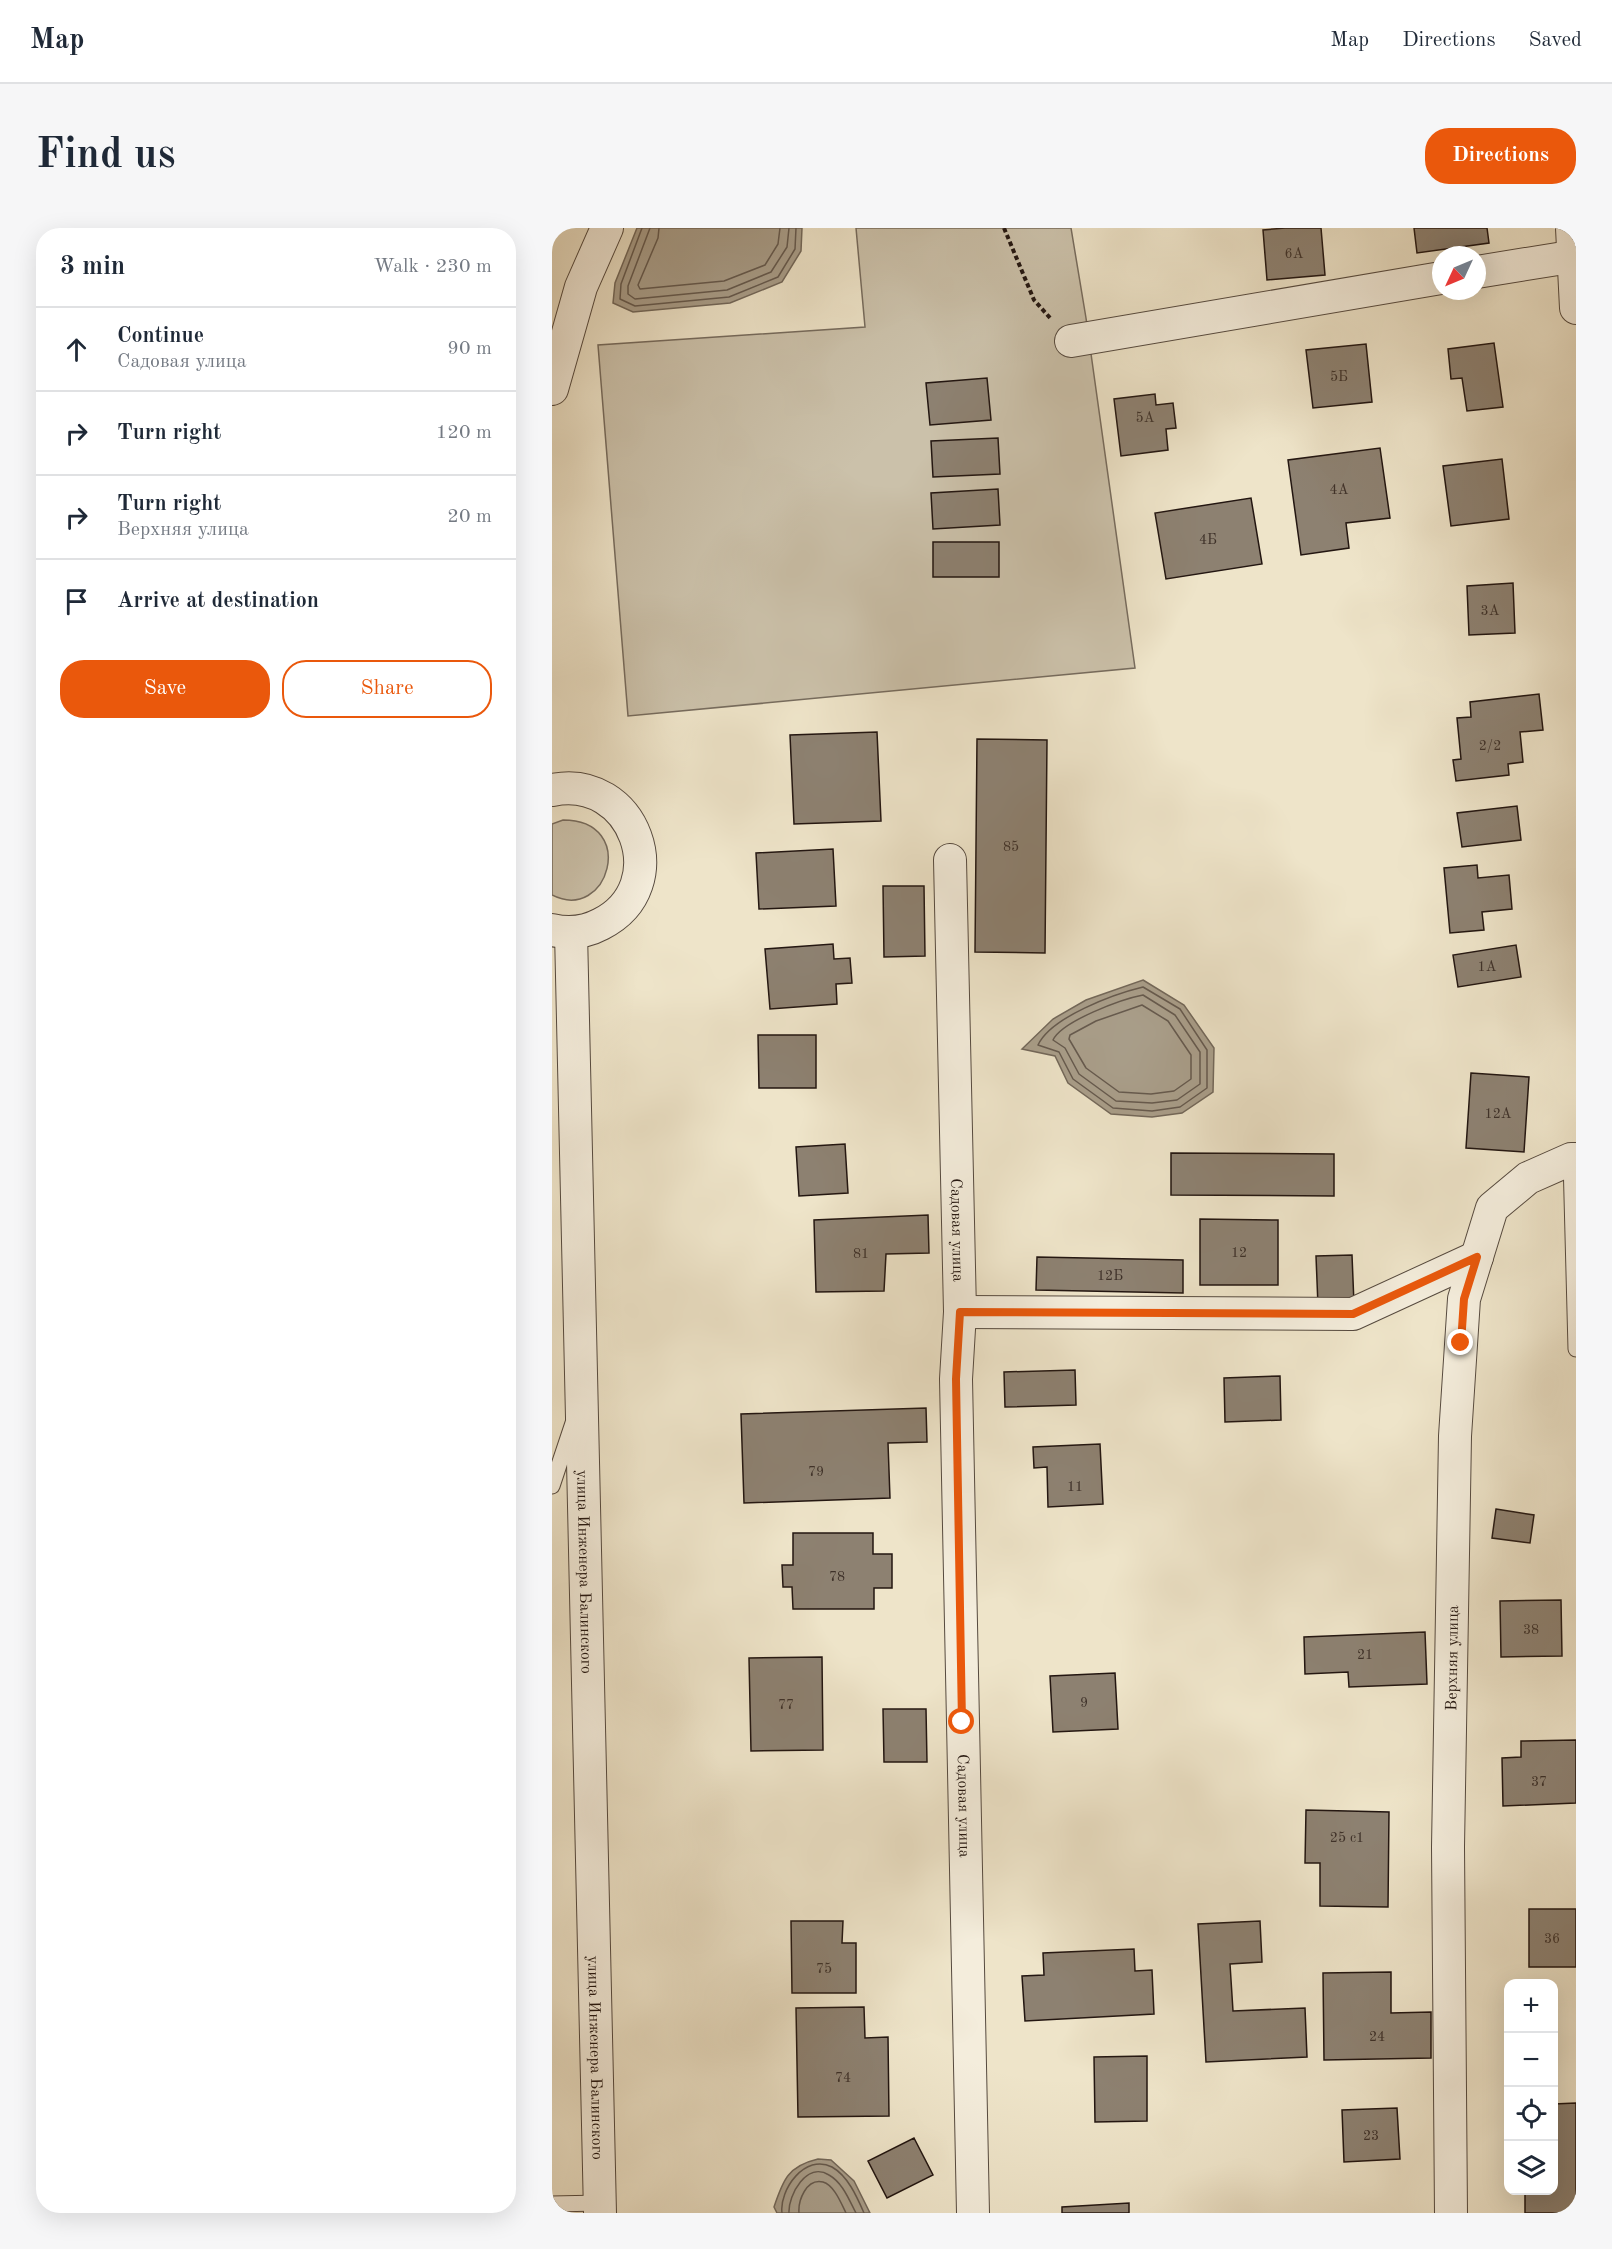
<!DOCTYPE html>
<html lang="en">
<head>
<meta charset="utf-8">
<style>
	:root { --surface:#fff; --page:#f6f6f7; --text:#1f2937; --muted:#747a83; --line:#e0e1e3; --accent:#ea580c }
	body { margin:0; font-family:"Old Standard TT",serif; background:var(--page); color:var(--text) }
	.controls { position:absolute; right:18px; bottom:18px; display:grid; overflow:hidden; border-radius:12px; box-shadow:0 6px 24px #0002 }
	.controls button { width:54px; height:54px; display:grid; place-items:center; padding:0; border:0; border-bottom:2px solid var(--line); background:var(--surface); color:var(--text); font:30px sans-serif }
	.compass { position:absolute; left:880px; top:18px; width:54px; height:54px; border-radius:50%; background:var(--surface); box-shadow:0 6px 24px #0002; rotate:226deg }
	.stop { position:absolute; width:18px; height:18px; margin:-14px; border:4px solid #ea580c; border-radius:50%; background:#fff }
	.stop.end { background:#ea580c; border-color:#fff; box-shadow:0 2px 6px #0008 }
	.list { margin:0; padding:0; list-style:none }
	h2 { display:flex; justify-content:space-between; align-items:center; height:78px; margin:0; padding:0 24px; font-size:26px }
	h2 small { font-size:20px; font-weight:400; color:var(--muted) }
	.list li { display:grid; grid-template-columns:39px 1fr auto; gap:18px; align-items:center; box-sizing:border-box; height:84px; padding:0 24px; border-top:2px solid var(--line) }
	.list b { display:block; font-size:22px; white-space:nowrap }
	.list p { margin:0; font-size:20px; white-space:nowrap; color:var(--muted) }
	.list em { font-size:20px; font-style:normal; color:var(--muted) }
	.actions { display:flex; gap:12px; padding:18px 24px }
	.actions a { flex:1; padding:14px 0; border:2px solid var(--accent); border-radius:24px; text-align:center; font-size:21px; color:var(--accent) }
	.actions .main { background:var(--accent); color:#fff }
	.icon { flex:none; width:33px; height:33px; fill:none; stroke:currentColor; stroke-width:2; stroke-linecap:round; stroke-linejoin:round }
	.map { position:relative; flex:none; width:1024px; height:1985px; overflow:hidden; border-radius:24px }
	header { display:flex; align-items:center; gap:36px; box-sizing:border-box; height:84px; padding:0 30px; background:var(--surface); border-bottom:2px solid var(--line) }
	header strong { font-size:28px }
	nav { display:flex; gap:33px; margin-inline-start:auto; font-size:21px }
	.intro { display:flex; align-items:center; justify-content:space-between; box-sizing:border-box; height:144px; padding:0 36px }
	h1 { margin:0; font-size:42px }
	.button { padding:15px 27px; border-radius:24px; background:var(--accent); color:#fff; font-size:21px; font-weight:700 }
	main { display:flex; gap:36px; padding:0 36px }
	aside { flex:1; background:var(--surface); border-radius:24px; box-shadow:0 6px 24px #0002 }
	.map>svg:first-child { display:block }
	.green { fill:#cbc1aa; stroke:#776c5e; stroke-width:1.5 }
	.water { fill:#a99e8a; stroke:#73685a; stroke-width:1.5 }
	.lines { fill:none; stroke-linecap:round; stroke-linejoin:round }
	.shore { stroke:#665a4e; stroke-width:1.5 }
	.building { fill:#8d8171; stroke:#231611; stroke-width:1.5 }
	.lane-casing { stroke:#564a3f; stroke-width:17 }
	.street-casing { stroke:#564a3f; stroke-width:34 }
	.path { stroke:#231611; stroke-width:4; stroke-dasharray:4.5 3; stroke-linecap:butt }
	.lane { stroke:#f4eddc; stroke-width:15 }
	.street { stroke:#f4eddc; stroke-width:32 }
	.route { stroke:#ea580c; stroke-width:8 }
	.labels { text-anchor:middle; stroke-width:4.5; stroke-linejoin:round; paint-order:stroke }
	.number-label { font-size:14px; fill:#3e3129 }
	.street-label { font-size:16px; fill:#231611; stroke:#f4eddc }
</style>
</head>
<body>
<header>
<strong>Map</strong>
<nav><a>Map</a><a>Directions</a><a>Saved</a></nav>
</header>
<div class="intro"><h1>Find us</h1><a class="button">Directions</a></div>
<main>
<aside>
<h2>3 min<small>Walk · 230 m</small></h2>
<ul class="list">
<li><svg class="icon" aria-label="ahead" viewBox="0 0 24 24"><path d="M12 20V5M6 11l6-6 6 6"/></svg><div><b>Continue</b><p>Садовая улица</p></div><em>90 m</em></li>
<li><svg class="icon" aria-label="right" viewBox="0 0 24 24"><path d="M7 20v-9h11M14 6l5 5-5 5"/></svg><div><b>Turn right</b></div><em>120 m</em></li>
<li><svg class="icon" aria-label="right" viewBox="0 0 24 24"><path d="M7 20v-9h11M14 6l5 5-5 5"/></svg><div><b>Turn right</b><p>Верхняя улица</p></div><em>20 m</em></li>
<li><svg class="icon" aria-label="arrive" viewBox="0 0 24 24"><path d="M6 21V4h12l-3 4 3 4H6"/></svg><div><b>Arrive at destination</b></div></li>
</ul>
<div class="actions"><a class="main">Save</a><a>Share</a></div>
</aside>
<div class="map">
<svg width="1024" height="1985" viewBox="0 0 1024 1985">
	<rect width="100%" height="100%" fill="#eee4c9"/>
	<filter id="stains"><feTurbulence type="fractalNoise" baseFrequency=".00333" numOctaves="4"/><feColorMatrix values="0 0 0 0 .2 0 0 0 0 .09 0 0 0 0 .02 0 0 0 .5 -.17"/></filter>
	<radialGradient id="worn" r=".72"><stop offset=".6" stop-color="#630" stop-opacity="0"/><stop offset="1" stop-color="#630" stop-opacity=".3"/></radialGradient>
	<!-- green -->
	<path class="green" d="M 304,0 L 519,0 L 534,90 L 583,440 L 76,488 L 46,117 L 313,99 Z
		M 11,592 C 87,592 56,696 0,667 L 0,596 Z"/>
	<!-- water -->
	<path class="water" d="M 85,0 L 250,0 L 249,23 L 230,54 L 178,75 L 81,84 L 61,75 L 63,55 Z
		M 591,752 L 632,777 L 662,820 L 661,864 L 630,885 L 600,889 L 559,886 L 516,855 L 503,828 L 470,821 L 501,791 L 534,772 Z
		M 266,1931 L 279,1932 L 302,1953 L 318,1985 L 225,1985 L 222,1979 C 231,1952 236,1938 266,1931 Z"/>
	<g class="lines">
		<!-- shore -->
		<path class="shore" d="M 90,0 L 69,56 L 68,71 L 83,78 L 177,69 L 226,49 L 243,21 L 244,0
			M 98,0 L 76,58 L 76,66 L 83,71 L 175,62 L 219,44 L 235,19 L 237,0
			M 107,0 L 106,10 L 86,57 L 88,61 L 172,53 L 213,37 L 226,16 L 228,0
			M 591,759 L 628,781 L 655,822 L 655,860 L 628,879 L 600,883 L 561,880 L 521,851 L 507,824 L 486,817 C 499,789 562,766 591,759 Z
			M 591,767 L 623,787 L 648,824 L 648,856 L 625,872 L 600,875 L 564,873 L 527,846 L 513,820 L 501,812 C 510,793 570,771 591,767 Z
			M 590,777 L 616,793 L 639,827 L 639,851 L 622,863 L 599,866 L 567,864 L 534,840 L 517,811 L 518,807 L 544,793 Z
			M 230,1985 C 227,1962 253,1925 280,1939 C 296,1948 305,1969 312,1985
			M 237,1985 C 236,1967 255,1933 277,1947 C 291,1955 297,1972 304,1985
			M 247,1985 C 246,1973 254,1950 271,1954 C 282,1957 289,1975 294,1985"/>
	</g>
	<!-- building -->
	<path class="building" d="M 733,0 L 769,0 L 773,47 L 715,52 L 711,2 Z
		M 862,0 L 935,0 L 937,15 L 865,25 Z
		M 942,115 L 951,179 L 915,183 L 910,150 L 899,151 L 896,121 Z
		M 814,116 L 820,174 L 761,180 L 754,122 Z
		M 435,150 L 439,192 L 378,197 L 374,155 Z
		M 603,166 L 604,177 L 621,175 L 624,200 L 614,201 L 616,222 L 569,228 L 562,171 Z
		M 446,210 L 448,246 L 381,249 L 379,213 Z
		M 828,220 L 838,290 L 794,295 L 797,320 L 749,327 L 736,232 Z
		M 950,231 L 957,291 L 899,298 L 891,238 Z
		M 446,261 L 448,297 L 381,301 L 379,265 Z
		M 699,270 L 710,336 L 614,351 L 603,285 Z
		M 381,314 L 447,314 L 447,349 L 381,349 Z
		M 961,355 L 963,405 L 917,407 L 915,358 Z
		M 987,466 L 991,502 L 968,504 L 971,534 L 956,536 L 957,547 L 904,553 L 901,532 L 909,531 L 905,490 L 919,489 L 918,474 Z
		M 325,504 L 329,593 L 242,596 L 238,507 Z
		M 425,511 L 495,512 L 493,725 L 423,724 Z
		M 965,578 L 969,612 L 910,619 L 905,585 Z
		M 281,621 L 284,678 L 207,681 L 204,625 Z
		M 925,637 L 926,650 L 957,647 L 960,681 L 930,684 L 932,702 L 898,705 L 892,640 Z
		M 331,658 L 372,658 L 373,728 L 332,729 Z
		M 281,716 L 282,731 L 298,730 L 300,755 L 284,756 L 285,776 L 218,781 L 213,721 Z
		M 964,717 L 969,749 L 906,759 L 901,727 Z
		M 206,807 L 264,807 L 264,860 L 207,860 Z
		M 919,845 L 977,849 L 972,924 L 914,920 Z
		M 293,916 L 296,965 L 247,968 L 244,919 Z
		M 619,925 L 782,926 L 782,968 L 619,967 Z
		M 376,987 L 377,1025 L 334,1026 L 332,1063 L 264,1064 L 262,992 Z
		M 648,991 L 726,992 L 726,1057 L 648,1057 Z
		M 800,1027 L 802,1076 L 766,1078 L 764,1028 Z
		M 485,1029 L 631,1032 L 631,1065 L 484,1062 Z
		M 523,1142 L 524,1177 L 453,1179 L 452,1144 Z
		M 728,1148 L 729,1192 L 673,1194 L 672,1150 Z
		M 374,1180 L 375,1214 L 336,1215 L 338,1270 L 192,1275 L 189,1186 Z
		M 548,1216 L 551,1276 L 496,1279 L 495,1239 L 482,1240 L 481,1219 Z
		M 944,1281 L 982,1287 L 978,1315 L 940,1310 Z
		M 241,1305 L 321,1305 L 321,1326 L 340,1326 L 340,1360 L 322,1360 L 322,1381 L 241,1381 L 240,1359 L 231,1359 L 230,1337 L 241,1337 Z
		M 1009,1372 L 1010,1428 L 949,1429 L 948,1373 Z
		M 873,1404 L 875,1456 L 797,1459 L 796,1444 L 753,1446 L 752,1409 Z
		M 270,1429 L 271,1522 L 199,1523 L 197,1430 Z
		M 563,1445 L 566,1501 L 501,1504 L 498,1448 Z
		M 331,1481 L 374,1481 L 375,1534 L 332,1534 Z
		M 1024,1512 L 1024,1575 L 951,1578 L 950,1530 L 969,1529 L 969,1513 Z
		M 754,1582 L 837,1584 L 836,1679 L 768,1678 L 768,1635 L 753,1635 Z
		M 977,1681 L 1024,1681 L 1024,1739 L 977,1739 Z
		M 239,1693 L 291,1693 L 290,1715 L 304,1715 L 304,1765 L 240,1765 Z
		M 708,1693 L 710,1734 L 678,1736 L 681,1783 L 753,1780 L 755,1829 L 654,1834 L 646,1696 Z
		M 582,1721 L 583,1743 L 600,1742 L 602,1786 L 473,1793 L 470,1748 L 492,1747 L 491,1725 Z
		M 839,1744 L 839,1785 L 879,1784 L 879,1830 L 772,1832 L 771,1745 Z
		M 312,1779 L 313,1810 L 336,1809 L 337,1888 L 246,1889 L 244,1780 Z
		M 595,1828 L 595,1893 L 543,1894 L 542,1829 Z
		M 1024,1875 L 1024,1985 L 973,1985 L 973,1962 L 1002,1962 L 1002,1876 Z
		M 845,1880 L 848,1931 L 792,1934 L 790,1882 Z
		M 362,1910 L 381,1947 L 335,1970 L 316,1933 Z
		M 577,1975 L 577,1985 L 510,1985 L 510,1979 Z"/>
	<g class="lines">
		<defs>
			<path id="lane" d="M 1019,931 L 1024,1121
				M 0,1258 L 21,1195
				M 0,1976 L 48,1975"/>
			<g id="street">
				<path d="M 1020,0 L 1024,80"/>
				<path d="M 925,44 L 1024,28"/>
				<path d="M 519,113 L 889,50"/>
				<path d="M 0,161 L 29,59 L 55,0"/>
				<path d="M 0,562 C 82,545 124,658 49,696 C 34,704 17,706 0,702"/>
				<path id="s1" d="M 398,632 L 408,1084 L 404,1151 L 421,1985"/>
				<path id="s2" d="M 19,704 L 48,1985"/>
				<path d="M 408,1084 L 801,1086 L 925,1029"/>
				<path id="s3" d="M 899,1985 L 896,1619 L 903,1208 L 912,1071 L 940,980 L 976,950 L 1019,931 L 1024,931"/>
			</g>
		</defs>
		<!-- lane casing -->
		<use href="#lane" class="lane-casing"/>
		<!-- street casing -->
		<use href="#street" class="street-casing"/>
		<!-- path -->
		<path class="path" d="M 452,0 L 482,72 L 499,91"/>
		<!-- lane -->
		<use href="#lane" class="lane"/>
		<!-- street -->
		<use href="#street" class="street"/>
	</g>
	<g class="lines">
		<!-- route -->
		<path class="route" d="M 410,1494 L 404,1151 L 408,1084 L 801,1086 L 925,1029 L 912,1071 L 909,1115"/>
	</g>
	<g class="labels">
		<!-- number labels -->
		<g class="number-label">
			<text x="742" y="30">6А</text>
			<text x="787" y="153">5Б</text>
			<text x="593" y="194">5А</text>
			<text x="787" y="266">4А</text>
			<text x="656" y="316">4Б</text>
			<text x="938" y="387">3А</text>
			<text x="938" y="522">2/2</text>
			<text x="459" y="623">85</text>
			<text x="935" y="743">1А</text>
			<text x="946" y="890">12А</text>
			<text x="687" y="1029">12</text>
			<text x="309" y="1030">81</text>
			<text x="558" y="1052">12Б</text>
			<text x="264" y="1248">79</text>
			<text x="523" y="1263">11</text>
			<text x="285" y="1353">78</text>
			<text x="979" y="1406">38</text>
			<text x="813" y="1431">21</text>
			<text x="532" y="1479">9</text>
			<text x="234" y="1481">77</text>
			<text x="987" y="1558">37</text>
			<text x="795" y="1614">25 с1</text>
			<text x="1000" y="1715">36</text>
			<text x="272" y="1745">75</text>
			<text x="825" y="1813">24</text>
			<text x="291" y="1854">74</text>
			<text x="819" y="1912">23</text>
		</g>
		<!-- street labels -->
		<g class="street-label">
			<text dy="6" stroke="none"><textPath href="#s1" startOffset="370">Садовая улица</textPath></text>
			<text dy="6" stroke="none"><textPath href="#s2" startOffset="640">улица Инженера Балинского</textPath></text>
			<text dy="6" stroke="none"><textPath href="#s3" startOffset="555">Верхняя улица</textPath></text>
			<text dy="6" stroke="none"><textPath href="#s1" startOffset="946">Садовая улица</textPath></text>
			<text dy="6" stroke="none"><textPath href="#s2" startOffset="1126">улица Инженера Балинского</textPath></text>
		</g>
	</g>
	<rect width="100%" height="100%" filter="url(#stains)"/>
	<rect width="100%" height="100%" fill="url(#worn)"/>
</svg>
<div class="controls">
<button>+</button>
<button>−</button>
<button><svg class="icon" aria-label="locate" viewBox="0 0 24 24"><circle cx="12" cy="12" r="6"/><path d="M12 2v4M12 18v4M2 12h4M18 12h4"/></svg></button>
<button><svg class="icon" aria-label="layers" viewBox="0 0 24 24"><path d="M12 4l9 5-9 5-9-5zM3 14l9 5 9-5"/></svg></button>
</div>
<svg class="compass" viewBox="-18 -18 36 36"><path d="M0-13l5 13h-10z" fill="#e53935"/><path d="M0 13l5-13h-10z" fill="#747a83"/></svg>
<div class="stop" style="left:410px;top:1494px"></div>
<div class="stop end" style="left:909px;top:1115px"></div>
</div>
</main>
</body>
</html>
